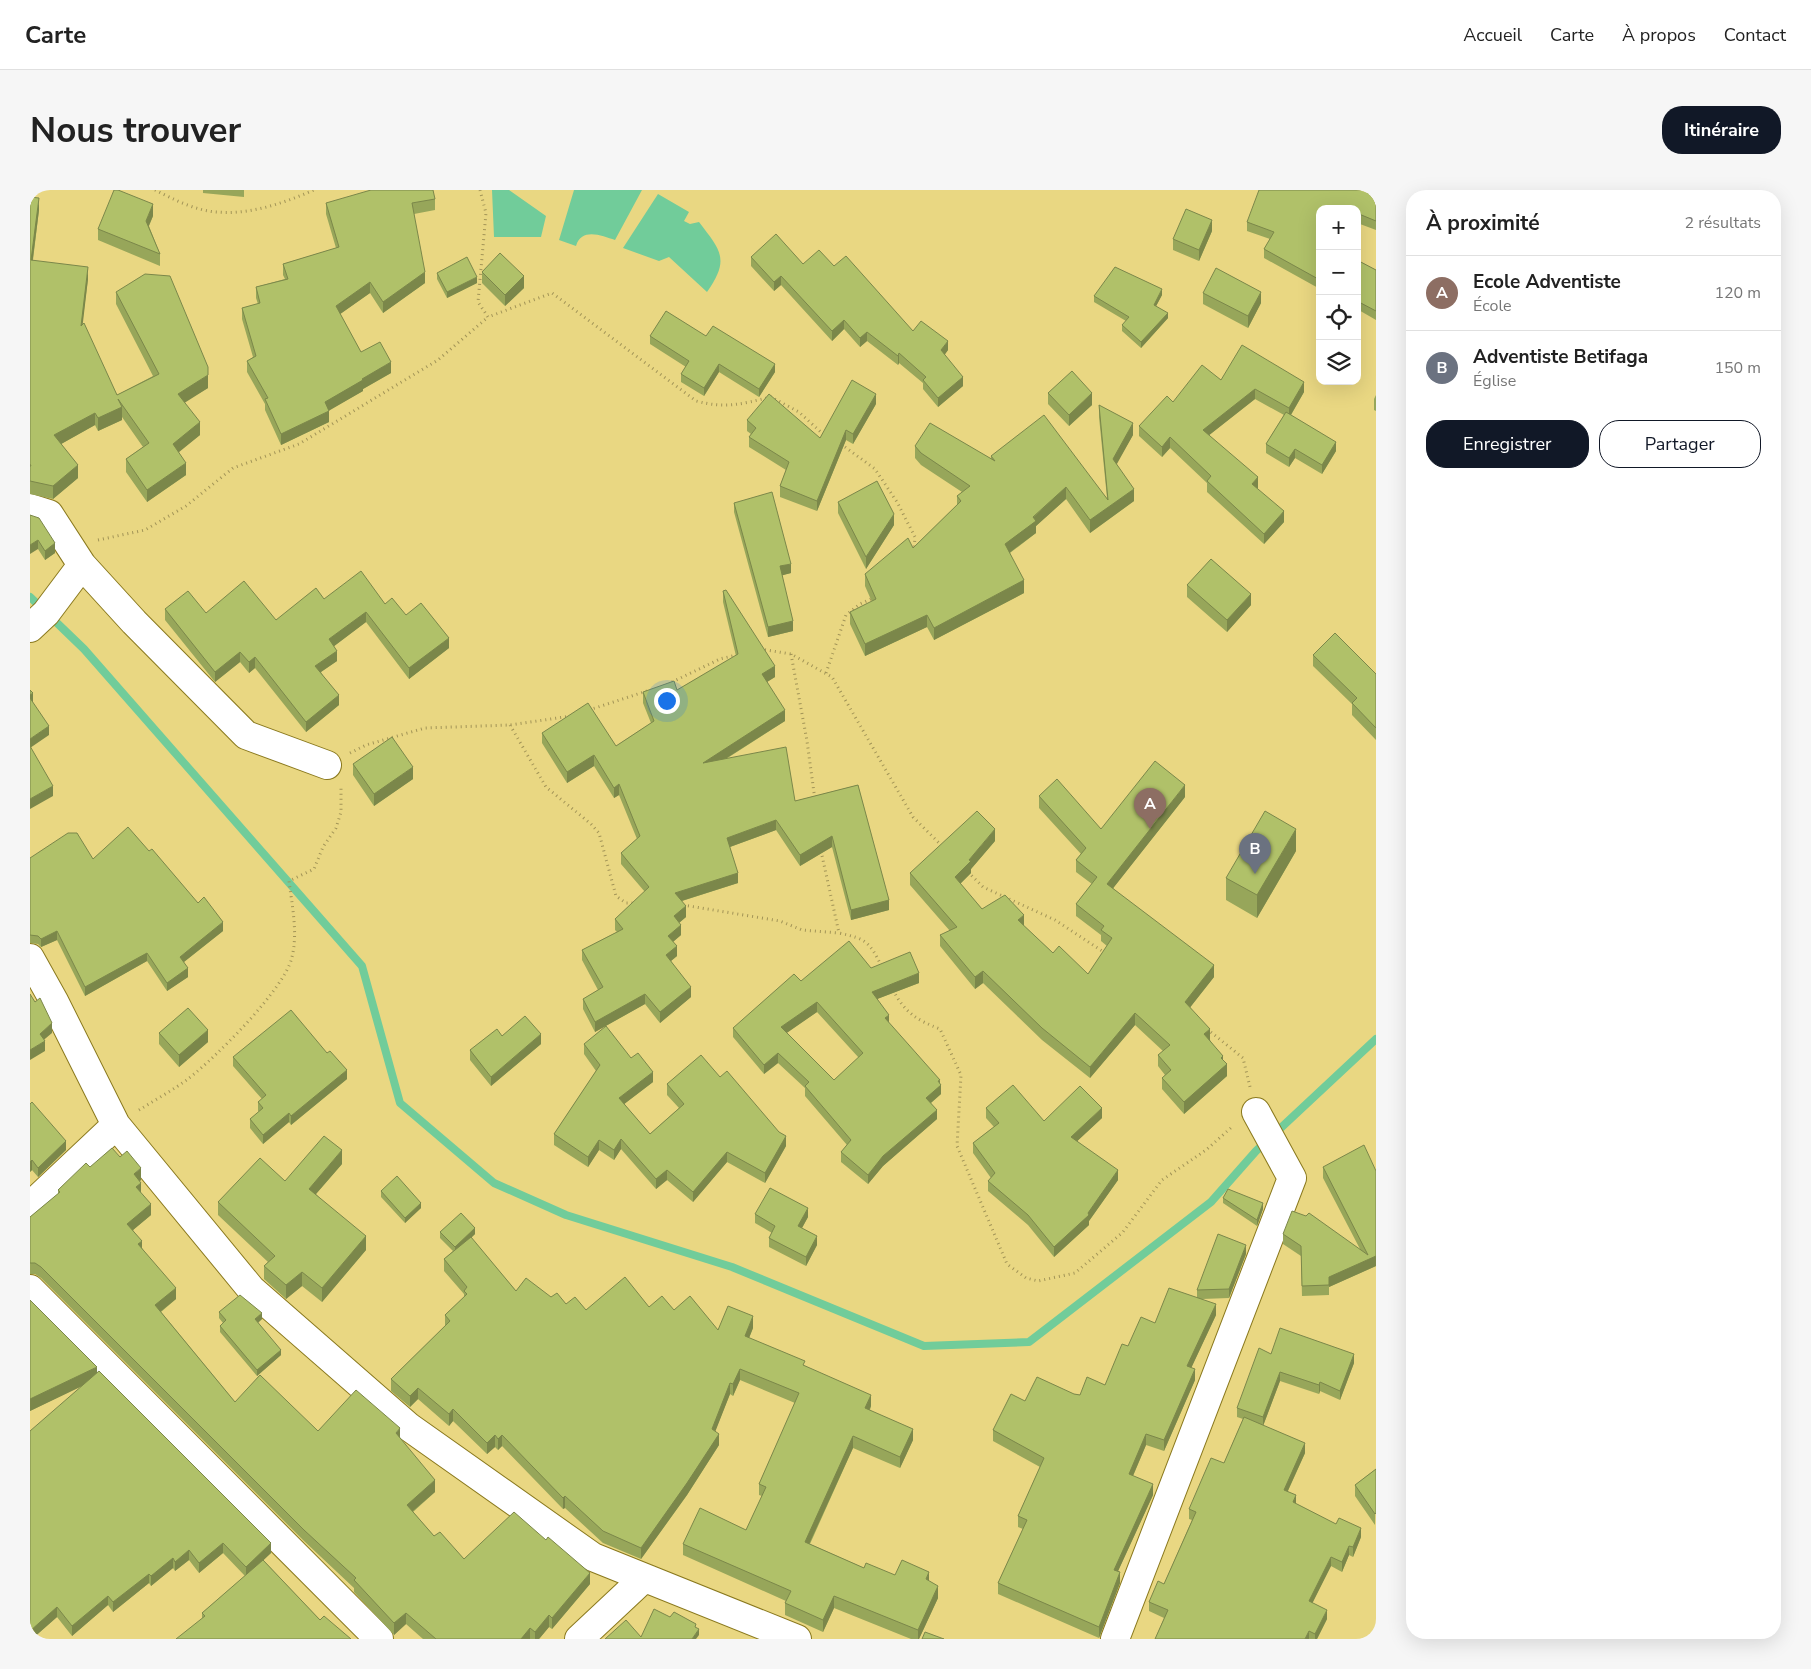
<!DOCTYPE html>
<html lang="fr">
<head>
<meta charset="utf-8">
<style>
	:root { --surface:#fff; --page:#f6f6f6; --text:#222; --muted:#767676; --line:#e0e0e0; --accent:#111827 }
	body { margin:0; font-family:"Nunito Sans",sans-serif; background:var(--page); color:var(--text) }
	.controls { position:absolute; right:15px; top:15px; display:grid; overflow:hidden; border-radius:10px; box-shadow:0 5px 20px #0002 }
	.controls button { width:45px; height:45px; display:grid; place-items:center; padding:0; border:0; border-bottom:1px solid var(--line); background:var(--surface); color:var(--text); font:25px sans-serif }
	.you { position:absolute; left:636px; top:510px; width:18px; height:18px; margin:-12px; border:4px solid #fff; border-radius:50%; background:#1a73e8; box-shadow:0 0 0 8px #1a73e833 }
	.badge { display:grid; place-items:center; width:32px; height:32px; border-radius:50%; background:var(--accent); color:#fff; font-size:16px; font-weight:700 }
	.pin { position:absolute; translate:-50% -41px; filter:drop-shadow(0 1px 2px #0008) }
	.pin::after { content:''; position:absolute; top:26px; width:18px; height:15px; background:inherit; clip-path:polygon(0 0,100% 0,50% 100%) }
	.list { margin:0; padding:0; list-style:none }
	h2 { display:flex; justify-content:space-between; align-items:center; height:65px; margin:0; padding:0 20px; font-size:21px }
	h2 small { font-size:16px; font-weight:400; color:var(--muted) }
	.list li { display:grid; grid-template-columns:32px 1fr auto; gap:15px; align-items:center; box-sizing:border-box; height:75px; padding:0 20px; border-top:1px solid var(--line) }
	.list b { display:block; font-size:19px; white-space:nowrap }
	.list p { margin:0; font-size:16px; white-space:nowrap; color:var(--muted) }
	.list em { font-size:16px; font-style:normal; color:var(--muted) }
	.actions { display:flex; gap:10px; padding:15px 20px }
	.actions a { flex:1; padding:11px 0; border:1px solid var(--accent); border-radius:20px; text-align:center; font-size:18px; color:var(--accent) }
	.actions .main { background:var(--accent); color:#fff }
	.icon { flex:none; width:28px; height:28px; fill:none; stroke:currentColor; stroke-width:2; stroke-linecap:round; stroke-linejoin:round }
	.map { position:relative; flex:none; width:1346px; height:1449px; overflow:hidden; border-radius:20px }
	header { display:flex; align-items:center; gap:30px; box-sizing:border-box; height:70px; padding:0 25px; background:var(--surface); border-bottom:1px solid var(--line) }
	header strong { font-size:24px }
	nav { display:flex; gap:28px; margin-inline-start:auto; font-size:18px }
	.intro { display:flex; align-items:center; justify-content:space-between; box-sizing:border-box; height:120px; padding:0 30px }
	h1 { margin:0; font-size:35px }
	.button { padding:12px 22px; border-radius:20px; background:var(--accent); color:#fff; font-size:18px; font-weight:700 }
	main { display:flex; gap:30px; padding:0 30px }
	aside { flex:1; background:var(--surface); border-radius:20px; box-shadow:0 5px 20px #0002 }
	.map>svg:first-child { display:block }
	.water { fill:#71cc9a }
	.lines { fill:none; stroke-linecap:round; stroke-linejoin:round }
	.stream { stroke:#71cc9a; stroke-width:8 }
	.minor-casing { stroke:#8a791e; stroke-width:30 }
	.path { stroke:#a29457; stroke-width:3; stroke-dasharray:1 4; stroke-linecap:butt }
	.minor { stroke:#fff; stroke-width:28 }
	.wall { fill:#97a65a; fill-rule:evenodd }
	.shaded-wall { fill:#7b874a }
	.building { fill:#b0c169; stroke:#7b874a; fill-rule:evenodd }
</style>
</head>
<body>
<header>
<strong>Carte</strong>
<nav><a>Accueil</a><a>Carte</a><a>À propos</a><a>Contact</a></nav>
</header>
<div class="intro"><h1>Nous trouver</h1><a class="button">Itinéraire</a></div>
<main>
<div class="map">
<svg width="1346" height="1449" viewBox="0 0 1346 1449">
	<rect width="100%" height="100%" fill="#e9d782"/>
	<!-- water -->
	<path class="water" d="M 462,0 L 479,0 L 516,26 L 511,47 L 464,47 Z
		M 544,0 L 612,0 L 585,50 C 572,46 552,37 546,56 L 529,50 Z
		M 628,4 L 659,22 L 654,31 L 660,34 L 669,32 C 691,61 700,69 677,102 L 639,67 L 629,71 L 593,58 Z"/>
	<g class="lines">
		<!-- stream -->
		<path class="stream" d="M 0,407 L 54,459 L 332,776 L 370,913 L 464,993 L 536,1025 L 702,1077 L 894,1156 L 999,1152 L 1181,1012 L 1226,961 L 1346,849"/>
		<defs>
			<path id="minor" d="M 0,318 L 19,324 L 52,375
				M 0,438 L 16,423 L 52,375 L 104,432 L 216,545 L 297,575
				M 0,768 L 24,811 L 86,935 L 221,1099 L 379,1237 L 563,1367 L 767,1449
				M 0,1016 L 86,935
				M 0,1099 L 349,1449
				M 549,1449 L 613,1389
				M 1085,1449 L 1262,988 L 1226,922"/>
		</defs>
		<!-- minor casing -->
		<use href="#minor" class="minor-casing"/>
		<!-- path -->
		<path class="path" d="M 125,0 C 143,9 166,21 187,22 C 220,25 254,13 284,0
			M 450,0 L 456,23 L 448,112 L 458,127 L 522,103 L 666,211 C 696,219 711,214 741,207 L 769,222 L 794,245
			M 811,254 L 845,279 L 867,312 L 885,347 L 884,359
			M 68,350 L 115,340 L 156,316 L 203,278 L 269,254 L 408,170 L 458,127
			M 730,459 L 761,464 L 802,487 L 883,627 L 912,656
			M 761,464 L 777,551 L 785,610
			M 796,483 L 816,425 L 830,414 L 843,408
			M 642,492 L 690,469 L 710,464
			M 559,520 L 617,501
			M 480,535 L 516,597 L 561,634 L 569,643 L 586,706 L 596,713 L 605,713
			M 320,563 L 336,555 L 395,538 L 480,535 L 541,526
			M 791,661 L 809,743 C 836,749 839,751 852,777
			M 938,682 L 953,697 L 1025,730 L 1075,763
			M 653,715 L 750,731 L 772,740 L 809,743
			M 863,800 C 875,823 887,830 910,839 L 931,885 L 927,956 L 977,1074 L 996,1088 L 1008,1091 L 1045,1083 L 1093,1042 L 1132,990 L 1176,960 L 1203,936
			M 1177,839 L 1213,868 L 1220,897
			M 109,920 C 125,910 143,900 158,889 C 185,868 255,799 262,767 C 268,743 262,715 259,691 L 284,679 L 293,657 L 306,638 L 311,622 L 311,597"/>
		<!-- minor -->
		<use href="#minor" class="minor"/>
	</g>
	<!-- wall -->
	<path class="wall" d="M 173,0 L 214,0 L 214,7 L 173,3 Z
		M 1346,0 L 1346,40 L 1290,19 L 1290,99 L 1234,68 L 1234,59 L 1240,49 L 1217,41 L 1217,32 Z
		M 0,7 L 9,20 L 3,70 L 58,89 L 52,135 L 87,205 L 123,186 L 86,114 L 86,102 L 178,198 L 154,212 L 170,245 L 148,262 L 156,285 L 117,312 L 96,282 L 96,269 L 113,257 L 92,227 L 92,230 L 68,241 L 65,235 L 31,254 L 48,288 L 23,309 L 0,304 Z
		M 405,9 L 405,20 L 384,24 L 395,93 L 353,123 L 340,103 L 310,124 L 331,162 L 361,183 L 333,199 L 333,201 L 299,220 L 299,232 L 251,255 L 235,220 L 235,214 L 217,182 L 217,171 L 223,167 L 212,129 L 212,118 L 228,114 L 226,108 L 226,97 L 255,89 L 253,85 L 253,74 L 306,58 L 296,24 L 296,13 Z
		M 123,26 L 119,36 L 130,64 L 130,76 L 68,50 L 68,39 Z
		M 1182,41 L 1169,71 L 1143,60 L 1143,49 Z
		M 721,67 L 773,74 L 804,76 L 883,141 L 918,160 L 914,165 L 933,196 L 908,217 L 893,199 L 893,193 L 869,173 L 868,175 L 837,151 L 830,157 L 814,139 L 802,151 L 751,95 L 744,101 L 721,76 Z
		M 1327,70 L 1346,80 L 1346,130 L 1327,119 Z
		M 452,82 L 494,98 L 475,116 L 452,93 Z
		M 407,83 L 447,93 L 417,108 L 407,89 Z
		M 1173,103 L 1231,113 L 1218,138 L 1173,114 Z
		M 1132,105 L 1126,116 L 1138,128 L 1111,158 L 1092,141 L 1092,135 L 1096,131 L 1064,112 L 1064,106 Z
		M 620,146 L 676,146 L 745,182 L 729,207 L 689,182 L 674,206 L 651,192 L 651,184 L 656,177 L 620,154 Z
		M 1191,190 L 1274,202 L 1261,225 L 1306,261 L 1292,284 L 1265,268 L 1259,277 L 1236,263 L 1236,254 L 1254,225 L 1225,209 L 1179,245 L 1228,298 L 1227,298 L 1254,332 L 1234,354 L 1177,302 L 1177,293 L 1140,258 L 1132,267 L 1109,246 L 1109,236 L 1143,212 Z
		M 1018,203 L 1062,215 L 1039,236 L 1018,214 Z
		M 1346,205 L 1346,221 L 1344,220 L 1344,209 Z
		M 846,214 L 823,254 L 816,250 L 787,321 L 750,307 L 750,296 L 756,280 L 719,257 L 719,247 L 721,244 L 717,241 L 717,230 L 790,248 Z
		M 1069,215 L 1103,245 L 1086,274 L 1104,311 L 1060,343 L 1036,309 L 1006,336 L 1006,343 L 980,363 L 994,403 L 904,450 L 897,437 L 835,466 L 820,434 L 820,422 L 842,412 L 835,396 L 835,384 L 883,358 L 927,315 L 927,306 L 932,302 L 891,275 L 885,268 L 885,256 L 961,268 L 961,266 L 1077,308 L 1069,227 Z
		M 808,312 L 864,335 L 836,379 L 808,323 Z
		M 704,313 L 761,383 L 752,385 L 763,441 L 738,447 L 704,322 Z
		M 0,325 L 25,363 L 15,370 L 8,359 Z
		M 1157,395 L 1221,415 L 1197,442 L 1157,407 Z
		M 693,401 L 745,487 L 737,492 L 755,531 L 696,569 L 765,611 L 828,595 L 859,720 L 821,730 L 802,657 L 770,676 L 746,640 L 700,657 L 708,693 L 652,711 L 656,727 L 649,733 L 651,745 L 643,752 L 647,766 L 641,771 L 661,807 L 630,833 L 615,814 L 565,842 L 553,819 L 553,809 L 568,800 L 552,770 L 552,760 L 587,742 L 585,740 L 585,729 L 615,702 L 591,674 L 591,663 L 607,649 L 589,605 L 584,608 L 564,576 L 537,593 L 512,553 L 512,543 L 586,556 L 621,533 L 613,513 L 613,502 L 647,500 L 706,466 L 693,412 Z
		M 294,409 L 355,414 L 376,425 L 419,458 L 379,489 L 336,432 L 304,456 L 307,471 L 291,482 L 309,515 L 276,542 L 225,478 L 219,483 L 210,472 L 185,492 L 135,430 L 135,419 L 246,430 Z
		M 1283,465 L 1346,484 L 1346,550 L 1322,525 L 1322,514 L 1283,476 Z
		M 323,574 L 383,589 L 344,616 L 323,585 Z
		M 1009,606 L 1071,639 L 1155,607 L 1083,698 L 1184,787 L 1160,817 L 1180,850 L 1193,870 L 1197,886 L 1154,924 L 1132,899 L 1132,888 L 1135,885 L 1128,876 L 1128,865 L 1133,861 L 1105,835 L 1060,888 L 1012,850 L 953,793 L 945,799 L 910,756 L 910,745 L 920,741 L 880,695 L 880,683 L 965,651 L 941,679 L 941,683 L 930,694 L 952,719 L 994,736 L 1023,763 L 1058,784 L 1077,756 L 1071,751 L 1071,745 L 1046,726 L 1046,714 L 1062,694 L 1046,682 L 1046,670 L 1051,664 L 1009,618 Z
		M 119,661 L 193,741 L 154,772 L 158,787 L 137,801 L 117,771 L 55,806 L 27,750 L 11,757 L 8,754 L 0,753 L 0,668 L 63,669 Z
		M 1266,661 L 1227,728 L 1196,710 L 1196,688 Z
		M 841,778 L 889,793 L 847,809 L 859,833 L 910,894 L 911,904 L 901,913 L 907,929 L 853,976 L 838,994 L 811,972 L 811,962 L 817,955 L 775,906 L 775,898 L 748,873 L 734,884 L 703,847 L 703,838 L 771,791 ZM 787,822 L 829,868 L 804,890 L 756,843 Z
		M 129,843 L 178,852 L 149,877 L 129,854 Z
		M 472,846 L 511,854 L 461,896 L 440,870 L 440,860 Z
		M 554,854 L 601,868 L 623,892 L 594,914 L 620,944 L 649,918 L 637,905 L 637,894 L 690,887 L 756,956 L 735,993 L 697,972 L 663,1012 L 637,990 L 626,999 L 591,959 L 584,970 L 569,960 L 558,977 L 524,955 L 524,944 L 566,881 L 554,864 Z
		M 203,867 L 317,889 L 261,935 L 259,932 L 233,954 L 220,938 L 220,929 L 229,922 L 228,921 L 228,912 L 232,909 L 203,876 Z
		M 0,914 L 36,960 L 8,987 L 2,980 L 0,982 Z
		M 956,918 L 1014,931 L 1072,928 L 1047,951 L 1088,990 L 1059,1031 L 1059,1035 L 1024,1067 L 998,1035 L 958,1001 L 958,991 L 961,988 L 943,963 L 943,953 L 964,937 L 956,928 Z
		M 90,967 L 111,990 L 110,991 L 111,1003 L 121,1025 L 103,1040 L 112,1058 L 146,1109 L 131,1122 L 205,1212 L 288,1241 L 370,1248 L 405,1302 L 383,1322 L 404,1346 L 434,1369 L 560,1394 L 522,1439 L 519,1437 L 509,1449 L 393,1449 L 376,1434 L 364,1445 L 324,1402 L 324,1398 L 274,1351 L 11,1088 L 5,1084 L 0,1084 L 0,1027 L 28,1004 L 28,1000 L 60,977 Z
		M 312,974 L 286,1004 L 336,1060 L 292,1112 L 272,1096 L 256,1109 L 234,1089 L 234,1076 L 238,1072 L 188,1025 L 188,1012 Z
		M 1293,977 L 1346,981 L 1346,1076 L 1299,1097 L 1299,1105 L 1272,1106 L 1271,1066 L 1253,1054 L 1253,1044 L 1330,1059 L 1293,988 Z
		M 351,1001 L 391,1018 L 375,1033 L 351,1007 Z
		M 1193,1008 L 1233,1019 L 1227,1036 L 1193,1013 Z
		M 725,1024 L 778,1027 L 772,1038 L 787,1055 L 776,1076 L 739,1057 L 739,1048 L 742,1043 L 725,1033 Z
		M 410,1042 L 445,1044 L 441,1048 L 486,1101 L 521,1107 L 536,1114 L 556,1120 L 619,1117 L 644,1120 L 688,1140 L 723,1138 L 719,1148 L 775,1176 L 841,1216 L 840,1220 L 883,1250 L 870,1278 L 823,1258 L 780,1354 L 834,1378 L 865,1385 L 899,1391 L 908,1408 L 889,1449 L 881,1449 L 804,1418 L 793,1442 L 755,1425 L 755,1413 L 756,1411 L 653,1365 L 653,1354 L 716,1340 L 732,1306 L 729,1305 L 729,1294 L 765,1213 L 710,1190 L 703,1206 L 700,1204 L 685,1241 L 689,1255 L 657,1305 L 611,1369 L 573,1353 L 535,1318 L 533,1319 L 472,1256 L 468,1260 L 465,1257 L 457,1264 L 423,1231 L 419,1236 L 388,1209 L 380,1217 L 361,1201 L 361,1189 L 415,1136 L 415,1125 L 434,1107 L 434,1104 L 414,1081 L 414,1069 L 423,1061 L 410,1048 Z
		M 1216,1064 L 1199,1108 L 1172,1109 L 1186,1125 L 1161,1178 L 1165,1190 L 1134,1261 L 1116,1255 L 1103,1286 L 1123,1305 L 1088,1381 L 1090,1393 L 1069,1448 L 968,1404 L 968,1393 L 993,1339 L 988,1337 L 988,1326 L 1010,1277 L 963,1251 L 963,1240 L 995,1211 L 1044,1204 L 1050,1205 L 1075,1195 L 1098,1156 L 1125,1133 L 1167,1107 L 1167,1100 Z
		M 0,1110 L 67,1182 L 241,1363 L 233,1370 L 290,1430 L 321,1449 L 172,1429 L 172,1423 L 215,1386 L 193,1363 L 169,1383 L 159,1370 L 145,1381 L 143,1378 L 121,1396 L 119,1393 L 83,1422 L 78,1415 L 42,1446 L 27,1427 L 2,1449 L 51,1196 L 0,1221 Z
		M 189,1122 L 232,1129 L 228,1133 L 251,1165 L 227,1186 L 190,1142 L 190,1136 L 193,1133 L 189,1128 Z
		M 1241,1164 L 1324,1173 L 1310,1210 L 1290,1201 L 1289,1204 L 1250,1191 L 1233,1236 L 1275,1263 L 1258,1301 L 1266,1314 L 1331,1347 L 1323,1367 L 1319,1365 L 1312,1382 L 1301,1376 L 1282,1413 L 1297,1429 L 1287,1449 L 1125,1449 L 1134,1428 L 1119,1421 L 1119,1412 L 1134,1394 L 1162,1330 L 1159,1329 L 1159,1319 L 1194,1273 L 1213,1229 L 1207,1227 L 1207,1218 Z
		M 1346,1279 L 1345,1335 L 1325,1306 L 1325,1295 Z"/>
	<!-- shaded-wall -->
	<path class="shaded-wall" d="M 9,8 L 9,20 L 1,83 L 1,70 Z
		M 123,14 L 123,26 L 116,42 L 116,31 Z
		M 1329,24 L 1329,33 L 1327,37 L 1327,29 Z
		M 1182,30 L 1182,41 L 1169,71 L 1169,60 Z
		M 58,77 L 58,89 L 51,149 L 51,136 Z
		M 395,82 L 395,93 L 353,123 L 353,112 Z
		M 494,86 L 494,98 L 475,116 L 475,105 Z
		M 751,86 L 751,95 L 744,101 L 744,92 Z
		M 447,87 L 447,93 L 417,108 L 417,102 Z
		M 340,92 L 340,103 L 306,127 L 306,116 Z
		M 1132,99 L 1132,105 L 1124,120 L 1124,115 Z
		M 1231,102 L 1231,113 L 1218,138 L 1218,126 Z
		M 1138,123 L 1138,128 L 1111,158 L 1111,152 Z
		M 814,130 L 814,139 L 802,151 L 802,141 Z
		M 837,142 L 837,151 L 830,157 L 830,148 Z
		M 918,151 L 918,160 L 911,170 L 911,160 Z
		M 869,163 L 869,173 L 868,175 L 868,166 Z
		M 361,172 L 361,183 L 333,199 L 333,201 L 295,223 L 295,212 L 332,189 Z
		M 689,174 L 689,182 L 674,206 L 674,198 Z
		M 745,174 L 745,182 L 729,207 L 729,199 Z
		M 178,185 L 178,198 L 148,217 L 148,204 Z
		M 933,187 L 933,196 L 908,217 L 908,208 Z
		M 1274,192 L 1274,202 L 1259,228 L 1259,218 Z
		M 1225,199 L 1225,209 L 1173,250 L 1173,240 Z
		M 1062,203 L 1062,215 L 1039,236 L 1039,225 Z
		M 846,204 L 846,214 L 823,254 L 823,244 Z
		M 92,217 L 92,230 L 68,241 L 68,228 Z
		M 299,221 L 299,232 L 251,255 L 251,244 Z
		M 65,223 L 65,235 L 24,258 L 24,245 Z
		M 170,232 L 170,245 L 143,267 L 143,254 Z
		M 1103,233 L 1103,245 L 1083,281 L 1083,269 Z
		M 816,240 L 816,250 L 787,321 L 787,311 Z
		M 1140,247 L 1140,258 L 1132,267 L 1132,257 Z
		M 1306,252 L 1306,261 L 1292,284 L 1292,275 Z
		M 1265,259 L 1265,268 L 1259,277 L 1259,268 Z
		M 156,273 L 156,285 L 117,312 L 117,300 Z
		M 48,275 L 48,288 L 23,309 L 23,296 Z
		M 1228,287 L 1228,298 L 1222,304 L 1222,294 Z
		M 1036,297 L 1036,309 L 1006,336 L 1006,343 L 975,366 L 975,354 Z
		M 1104,299 L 1104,311 L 1060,343 L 1060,330 Z
		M 1254,321 L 1254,332 L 1234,354 L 1234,344 Z
		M 864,324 L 864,335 L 836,379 L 836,367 Z
		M 8,350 L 8,359 L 0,364 L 0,355 Z
		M 25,353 L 25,363 L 15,370 L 15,361 Z
		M 761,374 L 761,383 L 750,386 L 750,376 Z
		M 994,390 L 994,403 L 904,450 L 904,438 Z
		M 1221,404 L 1221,415 L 1197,442 L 1197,430 Z
		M 336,422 L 336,432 L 299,460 L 299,449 Z
		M 897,425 L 897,437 L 835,466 L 835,454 Z
		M 763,431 L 763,441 L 738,447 L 738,437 Z
		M 419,448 L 419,458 L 379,489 L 379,478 Z
		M 307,461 L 307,471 L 285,486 L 285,476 Z
		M 210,462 L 210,472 L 185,492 L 185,482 Z
		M 225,467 L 225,478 L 219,483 L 219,472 Z
		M 745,476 L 745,487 L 732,495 L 732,484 Z
		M 3,503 L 3,512 L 0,515 L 0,505 Z
		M 309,505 L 309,515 L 276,542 L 276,532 Z
		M 755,520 L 755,531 L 673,583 L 673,573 Z
		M 19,536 L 19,545 L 0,558 L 0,549 Z
		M 564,565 L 564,576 L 537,593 L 537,582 Z
		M 383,577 L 383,589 L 344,616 L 344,604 Z
		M 589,594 L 589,605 L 584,608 L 584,598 Z
		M 1155,595 L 1155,607 L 1077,706 L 1077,694 Z
		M 23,596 L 23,606 L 0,619 L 0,609 Z
		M 746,630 L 746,640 L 697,658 L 697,648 Z
		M 965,639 L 965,651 L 941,679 L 941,683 L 925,699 L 925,687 Z
		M 1266,639 L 1266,661 L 1227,728 L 1227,705 Z
		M 802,646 L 802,657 L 770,676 L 770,665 Z
		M 708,683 L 708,693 L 645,713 L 645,703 Z
		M 859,710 L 859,720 L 821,730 L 821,720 Z
		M 656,716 L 656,727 L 644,737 L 644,726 Z
		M 994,725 L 994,737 L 988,730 Z
		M 193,732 L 193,741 L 150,775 L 150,767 Z
		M 651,735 L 651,745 L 638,756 L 638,746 Z
		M 27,741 L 27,750 L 11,757 L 11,749 Z
		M 647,756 L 647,766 L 636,775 L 636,765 Z
		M 117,763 L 117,771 L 55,806 L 55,797 Z
		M 1184,775 L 1184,787 L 1155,824 L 1155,812 Z
		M 158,778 L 158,787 L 137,801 L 137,793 Z
		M 953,781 L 953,793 L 945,799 L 945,787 Z
		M 889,783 L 889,793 L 842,811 L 842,802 Z
		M 661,797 L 661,807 L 630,833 L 630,822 Z
		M 615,804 L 615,814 L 565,842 L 565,832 Z
		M 787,812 L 787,822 L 751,847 L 751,837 Z
		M 1105,823 L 1105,835 L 1060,888 L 1060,877 Z
		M 859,825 L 859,834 L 855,828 Z
		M 22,833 L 22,843 L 10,853 L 10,844 Z
		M 1180,839 L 1180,851 L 1174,844 Z
		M 178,840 L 178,852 L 149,877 L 149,865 Z
		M 511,844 L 511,854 L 461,896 L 461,887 Z
		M 15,851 L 15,861 L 0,870 L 0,860 Z
		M 748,863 L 748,873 L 734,884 L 734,875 Z
		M 1193,866 L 1193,877 L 1197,874 L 1197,886 L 1154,924 L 1154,912 Z
		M 317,880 L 317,889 L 261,935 L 261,926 Z
		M 623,882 L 623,892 L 589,918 L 589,908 Z
		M 910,890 L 910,896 L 911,895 L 911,904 L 896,917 L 896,908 Z
		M 1072,918 L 1072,928 L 1041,957 L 1041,947 Z
		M 907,920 L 907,929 L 853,976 L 838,994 L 838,985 L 853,966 Z
		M 259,923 L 259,932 L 233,954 L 233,945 Z
		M 756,946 L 756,956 L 735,993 L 735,983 Z
		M 591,949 L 591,959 L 584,970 L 584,960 Z
		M 569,950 L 569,960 L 558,977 L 558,967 Z
		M 36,951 L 36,960 L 8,987 L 8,978 Z
		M 312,960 L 312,974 L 279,1012 L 279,999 Z
		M 697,962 L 697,972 L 663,1012 L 663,1002 Z
		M 2,970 L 2,980 L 0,982 L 0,972 Z
		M 111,978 L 111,990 L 104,995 L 104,984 Z
		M 637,980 L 637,990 L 626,999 L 626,989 Z
		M 1088,980 L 1088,990 L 1059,1031 L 1059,1035 L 1024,1067 L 1024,1057 L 1058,1023 Z
		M 111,993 L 111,1004 L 106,997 Z
		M 391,1013 L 391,1018 L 375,1033 L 375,1028 Z
		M 1233,1013 L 1233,1019 L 1227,1036 L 1227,1030 Z
		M 121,1014 L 121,1025 L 97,1045 L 97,1034 Z
		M 778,1018 L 778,1027 L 768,1045 L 768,1036 Z
		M 445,1038 L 445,1044 L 425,1063 L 425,1057 Z
		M 336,1046 L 336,1060 L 292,1112 L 292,1098 Z
		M 787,1046 L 787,1055 L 776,1076 L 776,1067 Z
		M 112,1051 L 112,1062 L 108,1054 Z
		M 1216,1055 L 1216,1064 L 1199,1108 L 1199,1099 Z
		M 1346,1066 L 1346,1076 L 1299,1097 L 1299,1087 Z
		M 272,1082 L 272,1096 L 256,1109 L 256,1095 Z
		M 146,1098 L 146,1109 L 125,1126 L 125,1115 Z
		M 1186,1114 L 1186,1125 L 1157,1187 L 1157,1176 Z
		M 232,1123 L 232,1129 L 225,1135 L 225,1129 Z
		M 723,1126 L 723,1138 L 715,1158 L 715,1146 Z
		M 251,1160 L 251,1165 L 227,1186 L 227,1180 Z
		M 1324,1164 L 1324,1173 L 1310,1210 L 1310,1201 Z
		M 67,1177 L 67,1189 L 0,1221 L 0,1209 Z
		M 710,1179 L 710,1190 L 703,1206 L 703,1194 Z
		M 1165,1179 L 1165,1190 L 1134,1261 L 1134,1250 Z
		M 1250,1182 L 1250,1191 L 1233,1236 L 1233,1227 Z
		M 1290,1192 L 1290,1201 L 1289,1204 L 1289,1195 Z
		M 700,1193 L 700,1204 L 682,1250 L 682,1239 Z
		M 388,1198 L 388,1209 L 380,1217 L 380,1206 Z
		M 841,1205 L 841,1216 L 835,1229 L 835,1218 Z
		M 423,1219 L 423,1231 L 419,1236 L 419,1224 Z
		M 370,1238 L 370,1250 L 366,1243 Z
		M 883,1239 L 883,1250 L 870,1278 L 870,1267 Z
		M 689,1244 L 689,1255 L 657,1305 L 611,1369 L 611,1358 Z
		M 1116,1244 L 1116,1255 L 1099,1295 L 1099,1284 Z
		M 465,1245 L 465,1257 L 457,1264 L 457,1253 Z
		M 472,1245 L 472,1256 L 468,1260 L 468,1249 Z
		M 823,1246 L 823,1258 L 775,1363 L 775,1352 Z
		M 1275,1253 L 1275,1263 L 1254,1309 L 1254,1300 Z
		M 405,1290 L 405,1302 L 377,1326 L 377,1315 Z
		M 1123,1294 L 1123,1305 L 1084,1390 L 1084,1380 Z
		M 1266,1305 L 1266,1314 L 1263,1312 Z
		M 535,1306 L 535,1318 L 533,1319 L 533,1308 Z
		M 1331,1338 L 1331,1347 L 1323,1367 L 1323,1357 Z
		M 193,1353 L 193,1363 L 169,1383 L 169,1373 Z
		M 241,1353 L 241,1363 L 216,1387 L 216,1377 Z
		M 1319,1356 L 1319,1365 L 1312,1382 L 1312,1372 Z
		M 159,1360 L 159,1370 L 145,1381 L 145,1372 Z
		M 1301,1367 L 1301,1376 L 1279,1420 L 1279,1411 Z
		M 143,1368 L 143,1378 L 121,1396 L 121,1386 Z
		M 899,1382 L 899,1394 L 896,1389 Z
		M 1090,1382 L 1090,1393 L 1069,1448 L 1069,1437 Z
		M 560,1383 L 560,1394 L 522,1439 L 522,1428 Z
		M 119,1384 L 119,1393 L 83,1422 L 83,1412 Z
		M 908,1396 L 908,1408 L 889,1449 L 888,1449 L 888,1440 Z
		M 78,1406 L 78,1415 L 42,1446 L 42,1436 Z
		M 804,1406 L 804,1418 L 793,1442 L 793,1430 Z
		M 27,1417 L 27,1427 L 2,1449 L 0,1449 L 0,1441 Z
		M 1297,1420 L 1297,1429 L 1287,1449 L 1285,1449 L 1285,1444 Z
		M 376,1423 L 376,1434 L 364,1445 L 364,1433 Z
		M 519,1425 L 519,1437 L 509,1449 L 505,1449 L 505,1442 Z
		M 500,1438 L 500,1449 L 491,1449 Z
		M 669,1439 L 669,1445 L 666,1449 L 662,1449 Z
		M 1279,1441 L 1279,1449 L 1275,1449 Z"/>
	<!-- building -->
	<path class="building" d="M 84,0 L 88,0 L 123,14 L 116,31 L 130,64 L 68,39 Z
		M 341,0 L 403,0 L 405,9 L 382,13 L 395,82 L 353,112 L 340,92 L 306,116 L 331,162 L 350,152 L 361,172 L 332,189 L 333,190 L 295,212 L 299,221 L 251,244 L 235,209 L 238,208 L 217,171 L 226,166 L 212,118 L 230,113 L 226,97 L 258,89 L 253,74 L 309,57 L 296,13 Z
		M 1229,0 L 1346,0 L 1346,31 L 1329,24 L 1327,29 L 1327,19 L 1290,19 L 1290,90 L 1234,59 L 1244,42 L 1217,32 Z
		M 0,7 L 9,8 L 1,70 L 58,77 L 51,136 L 54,133 L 87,205 L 129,184 L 86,102 L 115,84 L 140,86 L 178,177 L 178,185 L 148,204 L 170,232 L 143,254 L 156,273 L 117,300 L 96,269 L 119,253 L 88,209 L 92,217 L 68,228 L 65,223 L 24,245 L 48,275 L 23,296 L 0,291 L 0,276 L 1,276 L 0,274 Z
		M 1156,19 L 1182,30 L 1169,60 L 1143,49 Z
		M 746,44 L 773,74 L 789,60 L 804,76 L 816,66 L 883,141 L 891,131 L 918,151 L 911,160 L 933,187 L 908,208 L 893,190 L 896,187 L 869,163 L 868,166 L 837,142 L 830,148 L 814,130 L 802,141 L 751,86 L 744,92 L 721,67 Z
		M 470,63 L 494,86 L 475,105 L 452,82 Z
		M 437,67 L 447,87 L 417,102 L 407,83 Z
		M 1327,70 L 1346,80 L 1346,121 L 1327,111 Z
		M 1085,77 L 1132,99 L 1124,115 L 1138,123 L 1111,152 L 1092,135 L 1099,127 L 1064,106 Z
		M 1186,78 L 1231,102 L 1218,126 L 1173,103 Z
		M 636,121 L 676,146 L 683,136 L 745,174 L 729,199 L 689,174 L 674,198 L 651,184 L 659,171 L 620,146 Z
		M 1212,155 L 1274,192 L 1259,218 L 1225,199 L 1173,240 L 1228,287 L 1222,294 L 1254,321 L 1234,344 L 1177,291 L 1181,286 L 1140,247 L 1132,257 L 1109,236 L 1137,206 L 1143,212 L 1172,175 L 1191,190 Z
		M 1042,181 L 1062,203 L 1039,225 L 1018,203 Z
		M 822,190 L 846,204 L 823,244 L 816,240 L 787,311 L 750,296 L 759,272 L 719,247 L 726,238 L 717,230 L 739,204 L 790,248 Z
		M 1069,215 L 1103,233 L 1083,269 L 1104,299 L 1060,330 L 1036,297 L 1003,327 L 1006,331 L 975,354 L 994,390 L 904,438 L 897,425 L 835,454 L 820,422 L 846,409 L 835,384 L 878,348 L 883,358 L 931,311 L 927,306 L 940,296 L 891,263 L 885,256 L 900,233 L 965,271 L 961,266 L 1014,225 L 1078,310 Z
		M 1256,222 L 1306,252 L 1292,275 L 1265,259 L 1259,268 L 1236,254 Z
		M 847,291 L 864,324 L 836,367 L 808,312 Z
		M 742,302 L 761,374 L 750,376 L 763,431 L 738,437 L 704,313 Z
		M 0,325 L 9,328 L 25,353 L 15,361 L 8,350 L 0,355 Z
		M 1181,369 L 1221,404 L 1197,430 L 1157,395 Z
		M 331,381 L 355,414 L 362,408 L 376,425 L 391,413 L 419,448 L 379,478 L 336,422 L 299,449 L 307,461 L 285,476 L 309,505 L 276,532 L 225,467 L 219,472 L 210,462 L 185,482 L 135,419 L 158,401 L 176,423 L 214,391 L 246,430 L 286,398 L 294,409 Z
		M 696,400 L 745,476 L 732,484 L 755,520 L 673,573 L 756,557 L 765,611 L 828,595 L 859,710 L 821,720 L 802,646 L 770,665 L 746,630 L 697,648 L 708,683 L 645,703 L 656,716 L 644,726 L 651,735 L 638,746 L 647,756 L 636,765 L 661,797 L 630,822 L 615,804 L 565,832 L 553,809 L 573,797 L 552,760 L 593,739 L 585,729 L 619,697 L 591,663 L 610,646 L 589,594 L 584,598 L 564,565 L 537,582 L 512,543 L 558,513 L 586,556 L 624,531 L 613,502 L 644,491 L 647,500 L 708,464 L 693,401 Z
		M 1305,443 L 1346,484 L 1346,538 L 1322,513 L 1327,508 L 1283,465 Z
		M 0,500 L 3,503 L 0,505 Z
		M 0,508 L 19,536 L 0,549 Z
		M 362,547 L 383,577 L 344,604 L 323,574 Z
		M 0,556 L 23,596 L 0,609 Z
		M 1125,571 L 1155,595 L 1077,694 L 1184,775 L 1155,812 L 1180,839 L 1174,844 L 1193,866 L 1191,868 L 1197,874 L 1154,912 L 1132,888 L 1141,880 L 1128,865 L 1140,855 L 1105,823 L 1060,877 L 1012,838 L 953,781 L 945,787 L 910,745 L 927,737 L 880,683 L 947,621 L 965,639 L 939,670 L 941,671 L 925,687 L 952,719 L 975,705 L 994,725 L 988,730 L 1023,763 L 1029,756 L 1058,784 L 1082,748 L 1071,740 L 1074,736 L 1046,714 L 1067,687 L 1046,670 L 1056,658 L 1009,606 L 1027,589 L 1071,639 Z
		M 1235,621 L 1266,639 L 1227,705 L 1196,688 Z
		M 98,637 L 119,661 L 122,659 L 168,713 L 174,707 L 193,732 L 150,767 L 158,778 L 137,793 L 117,763 L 55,797 L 27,741 L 11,749 L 8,746 L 0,745 L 0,668 L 38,643 L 47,643 L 63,669 Z
		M 819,751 L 841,778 L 880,762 L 889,783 L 842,802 L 859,825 L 855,828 L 910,890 L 908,891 L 911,895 L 896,908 L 907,920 L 853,966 L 838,985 L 811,962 L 821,950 L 775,896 L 779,892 L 748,863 L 734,875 L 703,838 L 764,784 L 771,791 ZM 787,812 L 833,863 L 804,890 L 751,837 Z
		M 0,804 L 5,812 L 10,808 L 22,833 L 10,844 L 15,851 L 0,860 Z
		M 158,818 L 178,840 L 149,865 L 129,843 Z
		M 261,820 L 297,863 L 300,861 L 317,880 L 261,926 L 259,923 L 233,945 L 220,929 L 233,918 L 228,912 L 236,905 L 203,867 Z
		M 495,826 L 511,844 L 461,887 L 440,860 L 467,839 L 472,846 Z
		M 576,836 L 601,868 L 608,863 L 623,882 L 589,908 L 620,944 L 654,914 L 637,894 L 671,865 L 690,887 L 697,881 L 749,942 L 756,946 L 735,983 L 697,962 L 663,1002 L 637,980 L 626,989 L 591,949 L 584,960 L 569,950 L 558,967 L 524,944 L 570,875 L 554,854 Z
		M 983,895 L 1014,931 L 1050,896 L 1072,918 L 1041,947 L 1088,980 L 1058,1023 L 1059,1025 L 1024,1057 L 998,1025 L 958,991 L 965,983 L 943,953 L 969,933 L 956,918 Z
		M 2,912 L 36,951 L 8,978 L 2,970 L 0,972 L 0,914 Z
		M 294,946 L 312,960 L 279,999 L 336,1046 L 292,1098 L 272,1082 L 256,1095 L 234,1076 L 245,1066 L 188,1012 L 230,968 L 255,991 Z
		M 1334,955 L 1346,981 L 1346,1066 L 1299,1087 L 1299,1095 L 1272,1096 L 1271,1056 L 1253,1044 L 1262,1021 L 1276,1026 L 1279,1023 L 1338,1065 L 1293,977 Z
		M 82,958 L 90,967 L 97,961 L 111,978 L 104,984 L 111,993 L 106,997 L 121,1014 L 97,1034 L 112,1051 L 108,1054 L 146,1098 L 125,1115 L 205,1212 L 230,1185 L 288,1241 L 326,1200 L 370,1238 L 366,1243 L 405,1290 L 377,1315 L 404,1346 L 410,1342 L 434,1369 L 484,1322 L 516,1350 L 518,1347 L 560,1383 L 522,1428 L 519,1425 L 505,1442 L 500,1438 L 491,1449 L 406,1449 L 376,1423 L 364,1433 L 324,1390 L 326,1388 L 274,1340 L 11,1077 L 5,1073 L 0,1073 L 0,1027 L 30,1002 L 28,1000 L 56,973 L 60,977 Z
		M 367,986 L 391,1013 L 375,1028 L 351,1001 Z
		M 740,998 L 778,1018 L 768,1036 L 787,1046 L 776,1067 L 739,1048 L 745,1036 L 725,1024 Z
		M 1198,999 L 1233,1013 L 1227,1030 L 1193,1008 Z
		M 431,1023 L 445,1038 L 425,1057 L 410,1042 Z
		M 1188,1044 L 1216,1055 L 1199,1099 L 1167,1100 Z
		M 441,1047 L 486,1101 L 496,1088 L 521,1107 L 527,1103 L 536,1114 L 545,1107 L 556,1120 L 595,1087 L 619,1117 L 632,1106 L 644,1120 L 660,1106 L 688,1140 L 698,1116 L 723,1126 L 715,1146 L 775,1171 L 773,1175 L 841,1205 L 835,1218 L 883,1239 L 870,1267 L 823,1246 L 775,1352 L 834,1378 L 836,1373 L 865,1385 L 872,1370 L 899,1382 L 896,1389 L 908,1396 L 888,1440 L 804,1406 L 793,1430 L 755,1413 L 761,1401 L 653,1354 L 670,1318 L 716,1340 L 736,1297 L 729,1294 L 769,1203 L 710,1179 L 703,1194 L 700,1193 L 682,1239 L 689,1244 L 657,1293 L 611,1358 L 573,1341 L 535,1306 L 533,1308 L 472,1245 L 468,1249 L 465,1245 L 457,1253 L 423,1219 L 419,1224 L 388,1198 L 380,1206 L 361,1189 L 420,1131 L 415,1125 L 437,1104 L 434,1101 L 437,1097 L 414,1069 Z
		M 1139,1098 L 1186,1114 L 1157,1176 L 1165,1179 L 1134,1250 L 1116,1244 L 1099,1284 L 1123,1294 L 1084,1380 L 1090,1382 L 1069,1437 L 968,1393 L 997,1330 L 988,1326 L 1014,1268 L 963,1240 L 981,1204 L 995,1211 L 1007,1187 L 1044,1204 L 1050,1205 L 1057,1187 L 1075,1195 L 1092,1154 L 1098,1156 L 1111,1127 L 1125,1133 Z
		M 210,1105 L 232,1123 L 225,1129 L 251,1160 L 227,1180 L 190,1136 L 196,1130 L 189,1122 Z
		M 0,1110 L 67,1177 L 0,1209 Z
		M 1250,1138 L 1324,1164 L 1310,1201 L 1290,1192 L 1289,1195 L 1250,1182 L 1233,1227 L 1207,1218 L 1229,1158 L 1241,1164 Z
		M 69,1181 L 241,1353 L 216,1377 L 193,1353 L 169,1373 L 159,1360 L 145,1372 L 143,1368 L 121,1386 L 119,1384 L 83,1412 L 78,1406 L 42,1436 L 27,1417 L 0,1441 L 0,1241 Z
		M 1214,1227 L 1275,1253 L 1254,1300 L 1266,1305 L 1263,1312 L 1306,1334 L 1309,1328 L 1331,1338 L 1323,1357 L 1319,1356 L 1312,1372 L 1301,1367 L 1279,1411 L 1297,1420 L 1285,1444 L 1279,1441 L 1275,1449 L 1125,1449 L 1138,1420 L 1119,1412 L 1128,1391 L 1134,1394 L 1166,1322 L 1159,1319 L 1181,1268 L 1194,1273 Z
		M 1346,1279 L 1346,1323 L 1345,1324 L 1325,1295 Z
		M 233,1370 L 290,1430 L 294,1426 L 321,1449 L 146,1449 L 175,1426 L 172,1423 Z
		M 624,1419 L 640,1427 L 644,1422 L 666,1434 L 665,1437 L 669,1439 L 662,1449 L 575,1449 L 596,1430 L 611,1447 Z
		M 895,1442 L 914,1449 L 892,1449 Z"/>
</svg>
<div class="controls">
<button>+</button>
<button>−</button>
<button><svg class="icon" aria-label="locate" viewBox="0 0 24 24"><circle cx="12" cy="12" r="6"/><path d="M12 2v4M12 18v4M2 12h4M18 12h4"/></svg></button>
<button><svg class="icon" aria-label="layers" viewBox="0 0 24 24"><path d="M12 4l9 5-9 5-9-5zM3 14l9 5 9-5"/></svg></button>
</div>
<div class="you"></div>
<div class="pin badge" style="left:1120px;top:639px;background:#8d6e63">A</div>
<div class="pin badge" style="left:1225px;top:684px;background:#6b7280">B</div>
</div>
<aside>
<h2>À proximité<small>2 résultats</small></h2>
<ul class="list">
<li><span class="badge" style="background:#8d6e63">A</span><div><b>Ecole Adventiste</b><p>École</p></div><em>120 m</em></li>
<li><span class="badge" style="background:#6b7280">B</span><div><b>Adventiste Betifaga</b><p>Église</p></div><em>150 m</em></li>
</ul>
<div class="actions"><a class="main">Enregistrer</a><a>Partager</a></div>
</aside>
</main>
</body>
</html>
